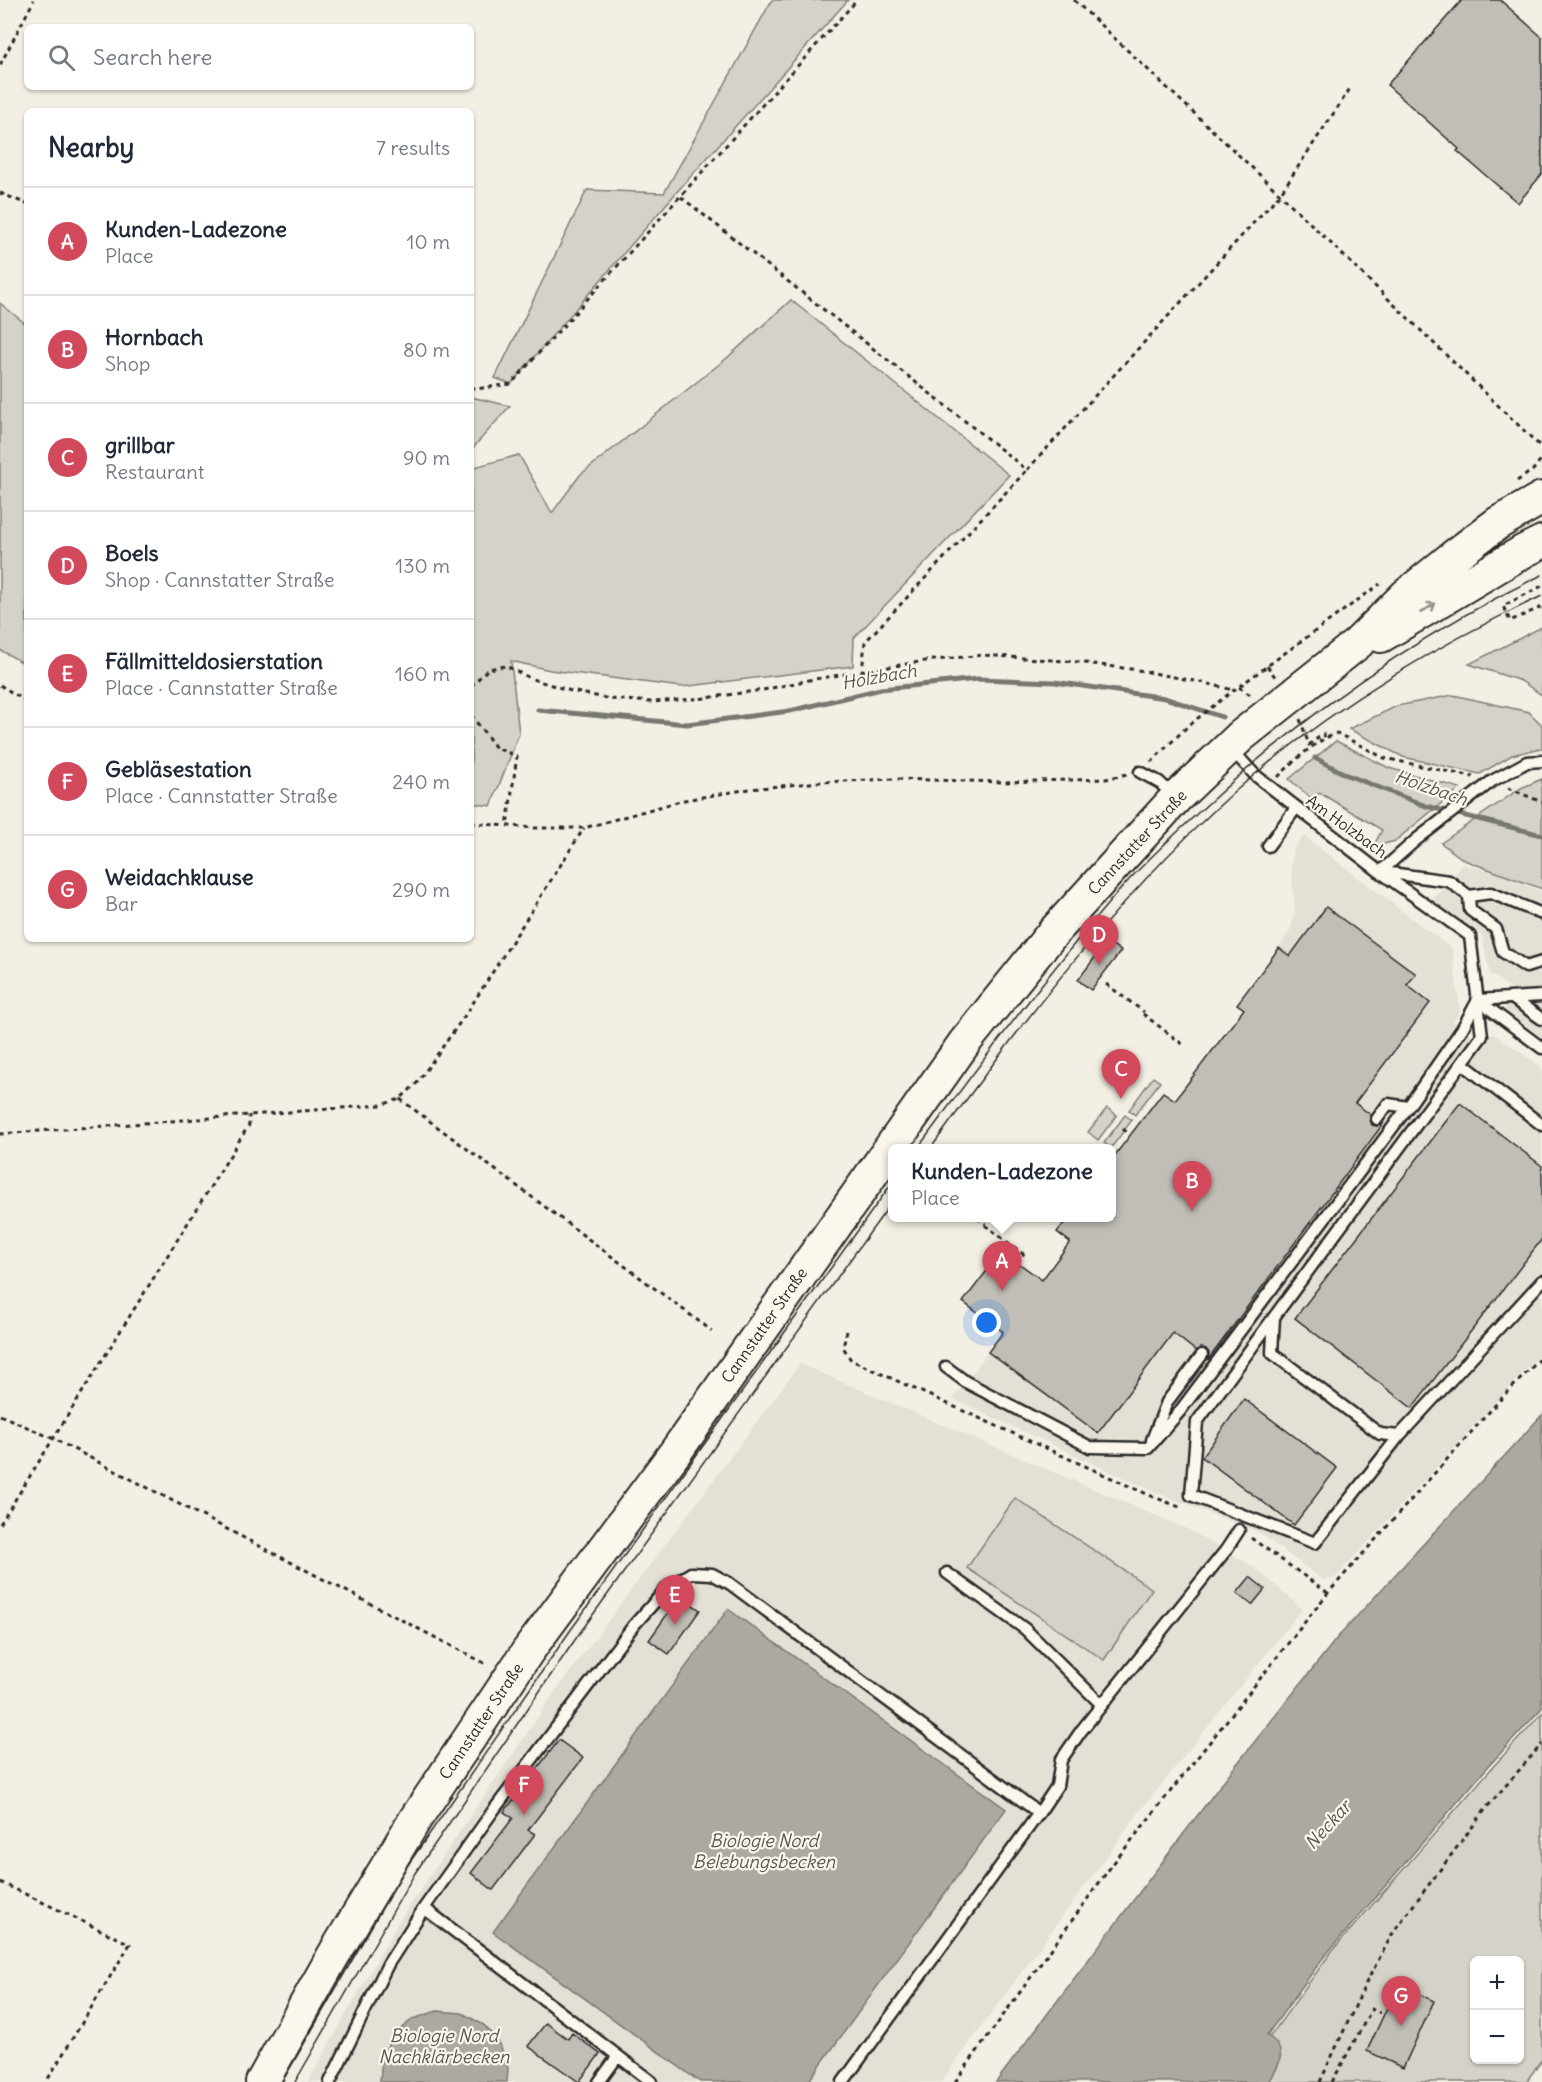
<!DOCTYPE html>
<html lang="en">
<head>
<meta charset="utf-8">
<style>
	:root { --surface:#fff; --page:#f2f2f3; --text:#1f2937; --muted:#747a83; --line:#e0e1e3; --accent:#d1495b }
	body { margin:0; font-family:Delius,sans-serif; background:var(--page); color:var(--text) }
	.controls { position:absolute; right:18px; bottom:18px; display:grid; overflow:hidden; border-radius:9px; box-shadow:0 2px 4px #0004 }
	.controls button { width:54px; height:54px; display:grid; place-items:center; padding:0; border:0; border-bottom:2px solid var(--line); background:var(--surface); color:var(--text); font:30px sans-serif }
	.you { position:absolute; left:987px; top:1323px; width:21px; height:21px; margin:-15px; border:4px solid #fff; border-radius:50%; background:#1a73e8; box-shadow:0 0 0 9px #1a73e833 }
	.badge { display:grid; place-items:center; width:39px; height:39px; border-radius:50%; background:var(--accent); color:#fff; font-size:20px; font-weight:700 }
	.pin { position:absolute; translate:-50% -50px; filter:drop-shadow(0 2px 3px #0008) }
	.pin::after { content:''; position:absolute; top:32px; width:21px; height:18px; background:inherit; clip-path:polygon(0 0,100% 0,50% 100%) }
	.popup { position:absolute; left:888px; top:1144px; width:228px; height:78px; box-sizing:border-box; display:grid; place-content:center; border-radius:9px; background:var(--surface); filter:drop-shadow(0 2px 4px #0005); font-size:20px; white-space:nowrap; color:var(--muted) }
	.popup b { font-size:22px; color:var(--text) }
	.popup::after { content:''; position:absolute; left:50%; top:100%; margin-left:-12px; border:12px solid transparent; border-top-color:var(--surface) }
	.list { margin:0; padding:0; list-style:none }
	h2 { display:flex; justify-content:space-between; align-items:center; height:78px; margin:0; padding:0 24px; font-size:26px }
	h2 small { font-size:20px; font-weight:400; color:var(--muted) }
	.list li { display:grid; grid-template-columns:39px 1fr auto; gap:18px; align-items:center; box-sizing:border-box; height:108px; padding:0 24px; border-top:2px solid var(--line) }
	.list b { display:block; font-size:22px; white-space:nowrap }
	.list p { margin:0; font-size:20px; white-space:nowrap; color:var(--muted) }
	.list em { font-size:20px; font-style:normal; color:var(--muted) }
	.icon { flex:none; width:33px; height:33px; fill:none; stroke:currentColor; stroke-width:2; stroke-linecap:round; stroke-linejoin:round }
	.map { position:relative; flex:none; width:1542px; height:2082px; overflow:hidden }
	.search { position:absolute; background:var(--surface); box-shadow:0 2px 4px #0004; left:24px; top:24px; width:450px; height:66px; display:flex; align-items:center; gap:15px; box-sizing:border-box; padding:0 21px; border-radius:9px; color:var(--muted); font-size:22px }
	.panel { position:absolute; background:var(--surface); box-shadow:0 2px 4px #0004; left:24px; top:108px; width:450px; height:834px; border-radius:9px }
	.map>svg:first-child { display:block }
	.built { fill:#e4e0d6 }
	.green { fill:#d5d2c9; stroke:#807e7a; stroke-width:1.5; fill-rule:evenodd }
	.water { fill:#aca9a2; stroke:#787772; stroke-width:1.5 }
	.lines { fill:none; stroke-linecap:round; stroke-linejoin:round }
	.stream { stroke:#787772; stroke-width:5 }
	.building { fill:#c0beb6; stroke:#2b2b2b; stroke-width:1.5 }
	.lane-casing { stroke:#2b2b2b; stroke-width:15 }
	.secondary-casing { stroke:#2b2b2b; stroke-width:36 }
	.path { stroke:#2b2b2b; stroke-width:3; stroke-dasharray:4.5 4.5; stroke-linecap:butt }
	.lane { stroke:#fbf7ec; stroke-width:10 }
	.secondary { stroke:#fbf7ec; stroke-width:32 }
	.tram { stroke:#2b2b2b; stroke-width:1.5 }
	.oneway { stroke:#93918c }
	.labels { text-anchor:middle; stroke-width:4.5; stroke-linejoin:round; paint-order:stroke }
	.street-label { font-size:16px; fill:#2b2b2b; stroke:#fbf7ec }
	.water-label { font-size:18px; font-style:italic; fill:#585755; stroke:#fbf7ec }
</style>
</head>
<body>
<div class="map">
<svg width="1542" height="2082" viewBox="0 0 1542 2082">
	<rect width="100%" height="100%" fill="#f3efe4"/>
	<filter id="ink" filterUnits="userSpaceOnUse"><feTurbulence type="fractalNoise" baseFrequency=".0167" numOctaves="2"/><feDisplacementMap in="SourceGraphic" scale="12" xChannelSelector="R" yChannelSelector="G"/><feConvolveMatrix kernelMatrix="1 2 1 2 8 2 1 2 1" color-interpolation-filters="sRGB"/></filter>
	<g filter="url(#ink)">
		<!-- built -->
		<path class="built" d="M 1304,836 L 1452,949 L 1460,1011 L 1453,1022 L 1471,1035 L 1482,1036 L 1494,1034 L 1542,1067 L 1542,1352 L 1335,1578 L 1323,1580 L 1258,1532 L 1157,1493 L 953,1399 L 1070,1242 L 1057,1232 L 1068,1218 L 1112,1218 L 1112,1159 L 1154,1102 L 1167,1111 L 1243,1009 L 1237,1004 L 1279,948 L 1291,928 L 1295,911 L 1291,865 L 1294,848 Z
			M 1463,864 L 1500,874 L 1542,892 L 1542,1037 L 1505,1010 L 1516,992 L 1490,974 L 1482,936 L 1433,900 Z
			M 800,1364 L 1187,1529 L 1256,1568 L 1302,1609 L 1137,1815 L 941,2082 L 308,2082 L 397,1924 L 555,1692 Z"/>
		<!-- green -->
		<path class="green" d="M 772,0 L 848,0 L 675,194 L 511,384 L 495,378 L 587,190 L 664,193 Z
			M 791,300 L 1009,475 L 854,638 L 853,666 L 681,687 L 550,670 L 511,661 L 519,734 L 491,806 L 471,803 L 471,468 L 519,455 L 552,513 L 580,475 L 727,358 Z
			M 0,303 L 27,325 L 27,665 L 0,650 Z
			M 471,397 L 510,406 L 471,450 Z
			M 1542,627 L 1542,695 L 1521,681 L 1469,664 Z
			M 1453,695 L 1529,712 L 1542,725 L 1542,748 L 1512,755 L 1480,774 L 1403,757 L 1349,729 L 1397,706 Z
			M 1336,741 L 1389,768 L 1460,788 L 1395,841 L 1373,847 L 1382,830 L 1320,793 L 1312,799 L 1289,779 Z
			M 1542,779 L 1542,889 L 1464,860 L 1441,843 L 1521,788 Z
			M 1153,1077 L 1160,1082 L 1135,1115 L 1129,1110 Z
			M 1107,1108 L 1117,1115 L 1098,1140 L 1088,1132 Z
			M 1125,1115 L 1132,1120 L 1111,1148 L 1104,1143 Z
			M 1015,1498 L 1152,1589 L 1104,1660 L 967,1568 Z
			M 1542,1713 L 1542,2059 L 1526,2082 L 1237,2082 L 1332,1951 L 1491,1769 ZM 1474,1960 L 1520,1960 L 1520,2060 L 1474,2060 Z"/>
		<!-- water -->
		<path class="water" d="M 1542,1415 L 1542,1708 L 1486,1769 L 1323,1958 L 1267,2035 C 1288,2049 1281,2063 1269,2082 L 996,2082 L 1225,1779 L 1337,1638 Z
			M 728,1609 L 1006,1809 L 808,2082 L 700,2082 L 493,1932 Z
			M 437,2011 L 462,2013 L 484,2025 L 500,2044 L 508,2068 L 507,2082 L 380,2082 L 382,2057 L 393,2035 L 413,2019 Z"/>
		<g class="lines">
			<!-- stream -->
			<path class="stream" d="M 538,710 L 687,724 L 790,711 L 881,689 L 978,679 L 1055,682 L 1165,698 L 1222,717
				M 1315,758 L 1347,775 L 1426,806 L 1542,835"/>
		</g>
		<!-- building -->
		<path class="building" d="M 1462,0 L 1500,0 L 1542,37 L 1542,174 L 1518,203 L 1457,151 L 1459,149 L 1387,85 Z
			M 1326,907 L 1416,974 L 1407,985 L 1430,1003 L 1355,1103 L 1371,1115 L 1370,1119 L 1372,1125 L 1377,1126 L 1383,1124 L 1208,1360 L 1209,1353 L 1206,1349 L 1200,1348 L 1196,1351 L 1173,1333 L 1098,1433 L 988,1352 L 1003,1332 L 963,1302 L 1002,1251 L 1042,1280 L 1070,1242 L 1057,1232 L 1068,1218 L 1112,1218 L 1112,1159 L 1163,1092 L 1175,1100 L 1244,1009 L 1237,1004 L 1279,948 L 1290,956 Z
			M 1107,941 L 1121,951 L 1091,990 L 1078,980 Z
			M 1460,1103 L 1542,1166 L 1542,1239 L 1412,1408 L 1295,1318 Z
			M 1244,1399 L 1337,1468 L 1294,1525 L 1202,1457 Z
			M 1250,1577 L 1265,1589 L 1252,1605 L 1237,1593 Z
			M 680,1596 L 700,1610 L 669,1654 L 649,1640 Z
			M 559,1740 L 583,1758 L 528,1830 L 535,1834 L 493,1890 L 471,1873 L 513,1818 L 504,1812 Z
			M 1398,1984 L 1434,2001 L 1403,2068 L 1367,2051 Z
			M 546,2023 L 568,2039 L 572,2033 L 600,2054 L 579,2082 L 528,2046 Z"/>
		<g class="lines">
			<defs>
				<path id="lane" d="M 1232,750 L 1255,775 L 1269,786 L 1380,872 L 1470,936 L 1482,1036 L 1274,1317 L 1272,1353 L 1380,1434 L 1399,1436 L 1542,1281
					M 1140,772 L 1159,782 L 1174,796
					M 1268,846 L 1296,808
					M 1380,872 L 1416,840 L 1492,781 L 1527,762 L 1542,761
					M 1383,872 L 1449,881 L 1469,896 L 1491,893 L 1542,914
					M 1469,896 L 1470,910 L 1496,929 L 1503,952 L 1526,967 L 1542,962
					M 1512,998 L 1542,1019
					M 1478,1000 L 1542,996
					M 1463,1064 L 1542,1125
					M 1377,1119 L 1388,1104 L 1408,1107
					M 1274,1317 L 1197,1422 L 1191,1495 L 1315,1543 L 1399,1436
					M 946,1367 L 966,1382 L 1090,1447 L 1148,1448 L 1180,1411 L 1408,1107 L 1462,1029 L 1478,1000 L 1542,1048
					M 1152,1440 L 1167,1402 L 1202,1355
					M 947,1573 L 1025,1629 L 1102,1705
					M 424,1908 L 652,2082
					M 330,2082 L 388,1964 L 424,1908 L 493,1811 L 634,1625 L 668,1587 L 691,1573 L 712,1574 L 729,1583 L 1039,1813
					M 599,2082 L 618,2056
					M 843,2082 L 1039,1813 L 1057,1786 L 1061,1760 L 1081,1731 L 1226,1550 L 1239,1530"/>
				<path id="secondary" d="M 1381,636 L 1524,551 L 1542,542
					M 262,2082 L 333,1956 L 416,1818 L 528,1651 L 677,1450 L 965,1042 L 1051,935 L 1176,798 L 1241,736 L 1358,643 L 1405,596 L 1454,556 L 1498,523 L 1542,498"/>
			</defs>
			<!-- lane casing -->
			<use href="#lane" class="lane-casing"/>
			<!-- secondary casing -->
			<use href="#secondary" class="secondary-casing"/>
			<!-- path -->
			<path class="path" d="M 1074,0 L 1280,194 L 1542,448
				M 0,65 L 34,0
				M 0,193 L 27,204
				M 681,197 L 1027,470 L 1280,194 L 1351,87
				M 471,387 L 476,389 L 511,384 L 857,0
				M 1517,481 L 1533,470 L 1542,458
				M 1542,586 L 1503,606 L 1510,621 L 1542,607
				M 1267,666 L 1276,678
				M 862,673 L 865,642 L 1027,470
				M 0,685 L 27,702
				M 471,686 L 488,669 L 506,666 L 532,679 L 571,691 L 610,699 L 652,702 L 706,698 L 763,690 L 809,680 L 925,661 L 983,655 L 1078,662 L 1138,670 L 1205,683 L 1233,690
				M 1239,687 L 1252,696
				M 471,715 L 496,748 L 517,756 L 507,826
				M 1300,719 L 1309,745 L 1323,734 L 1325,737
				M 1151,762 L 1189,725 L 1230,693 L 1380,584
				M 1278,777 C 1295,760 1315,741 1337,733 L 1384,758 L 1473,777
				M 1508,788 L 1542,802
				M 471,823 L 534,828 L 584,828 L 684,800 L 750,789 L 820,782 L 895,779 L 1002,782 L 1106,779 L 1127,774
				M 1106,984 L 1144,1012
				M 1143,1014 L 1185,1046
				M 400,1099 L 712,1331
				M 1123,1129 L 1130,1135
				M 0,1134 L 381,1105 L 400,1099 L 417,1083 L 468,1011 L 584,828
				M 977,1218 L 986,1224
				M 985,1225 L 1027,1257
				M 847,1331 L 843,1347 L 851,1360 L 1149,1495 L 1182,1508
				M 0,1415 L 54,1439 L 488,1665
				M 0,1524 L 249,1125 L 249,1115
				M 1251,1538 L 1328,1593
				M 0,1882 L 130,1944 L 46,2082
				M 955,2082 L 1112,1865 L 1328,1593 L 1498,1402 L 1542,1357
				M 1320,2082 L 1366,1983 L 1394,1931 L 1488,1806 L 1542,1744
				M 1332,2082 L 1372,2009 L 1380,2013"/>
			<!-- lane -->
			<use href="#lane" class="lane"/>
			<!-- secondary -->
			<use href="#secondary" class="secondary"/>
			<!-- tram -->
			<path class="tram" d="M 918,1148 C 956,1096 995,1044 1035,993 C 1065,955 1095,917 1128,881 C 1150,857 1175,834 1200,811 C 1301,717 1416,635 1542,575
				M 931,1148 C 1027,1016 1128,882 1254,775 C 1343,701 1437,645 1542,596
				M 282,2082 L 403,1872 L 570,1631 L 892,1183
				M 295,2082 L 415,1873 L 579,1634 L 892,1202"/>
		</g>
		<!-- one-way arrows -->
		<defs><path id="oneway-shaft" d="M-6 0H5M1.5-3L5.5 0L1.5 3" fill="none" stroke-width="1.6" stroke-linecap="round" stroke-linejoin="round" transform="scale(1.5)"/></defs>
		<use class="oneway" href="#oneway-shaft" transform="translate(1428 608) rotate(-32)"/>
	</g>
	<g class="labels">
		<!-- street labels -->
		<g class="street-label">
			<text transform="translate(1347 826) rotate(36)" y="6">Am Holzbach</text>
			<text transform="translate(1137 842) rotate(-47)" y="6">Cannstatter Straße</text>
			<text transform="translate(764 1325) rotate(-55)" y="6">Cannstatter Straße</text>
			<text transform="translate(481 1721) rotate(-56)" y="6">Cannstatter Straße</text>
		</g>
		<!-- water labels -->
		<g class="water-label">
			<text transform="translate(879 677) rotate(-10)" y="6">Holzbach</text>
			<text transform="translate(1431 788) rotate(19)" y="6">Holzbach</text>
			<text transform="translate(1328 1825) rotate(-48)" y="6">Neckar</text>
			<text x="764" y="1847">Biologie Nord<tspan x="764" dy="21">Belebungsbecken</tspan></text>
			<text x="444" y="2042">Biologie Nord<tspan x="444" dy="21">Nachklärbecken</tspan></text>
		</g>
	</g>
</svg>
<div class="controls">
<button>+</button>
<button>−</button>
</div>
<div class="you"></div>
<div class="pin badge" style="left:1002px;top:1291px">A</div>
<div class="popup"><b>Kunden-Ladezone</b>Place</div>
<div class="pin badge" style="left:1192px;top:1211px">B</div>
<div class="pin badge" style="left:1121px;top:1099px">C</div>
<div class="pin badge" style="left:1099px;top:965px">D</div>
<div class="pin badge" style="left:675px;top:1625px">E</div>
<div class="pin badge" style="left:524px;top:1815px">F</div>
<div class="pin badge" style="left:1401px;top:2026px">G</div>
<div class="search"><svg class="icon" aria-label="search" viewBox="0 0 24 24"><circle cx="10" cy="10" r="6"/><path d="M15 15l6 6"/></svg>Search here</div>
<section class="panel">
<h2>Nearby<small>7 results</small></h2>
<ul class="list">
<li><span class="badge">A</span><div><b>Kunden-Ladezone</b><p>Place</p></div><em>10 m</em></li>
<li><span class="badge">B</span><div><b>Hornbach</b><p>Shop</p></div><em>80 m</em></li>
<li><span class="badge">C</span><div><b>grillbar</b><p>Restaurant</p></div><em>90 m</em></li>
<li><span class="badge">D</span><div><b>Boels</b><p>Shop · Cannstatter Straße</p></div><em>130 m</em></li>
<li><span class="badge">E</span><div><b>Fällmitteldosierstation</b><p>Place · Cannstatter Straße</p></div><em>160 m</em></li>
<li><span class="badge">F</span><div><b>Gebläsestation</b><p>Place · Cannstatter Straße</p></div><em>240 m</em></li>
<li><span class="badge">G</span><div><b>Weidachklause</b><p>Bar</p></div><em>290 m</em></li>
</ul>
</section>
</div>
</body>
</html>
